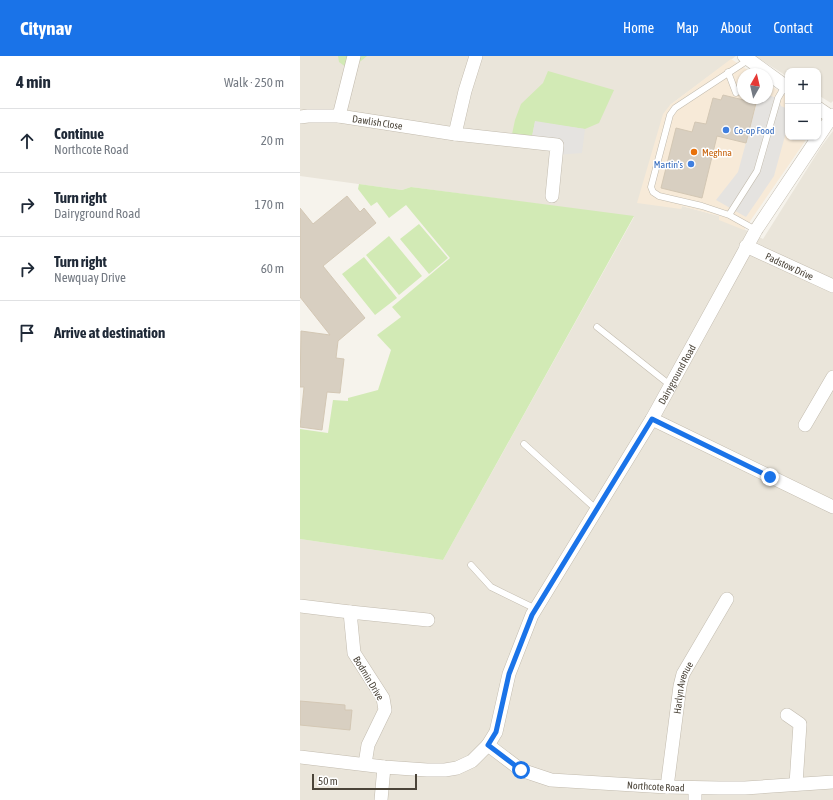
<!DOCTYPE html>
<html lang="en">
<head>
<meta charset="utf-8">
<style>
	:root { --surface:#fff; --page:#f2f2f3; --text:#1f2937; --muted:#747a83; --line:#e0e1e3; --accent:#1a73e8 }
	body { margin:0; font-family:"Asap Condensed",sans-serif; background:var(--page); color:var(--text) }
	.controls { position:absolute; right:12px; top:12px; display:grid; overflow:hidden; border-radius:8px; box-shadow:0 1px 3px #0004 }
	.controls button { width:36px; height:36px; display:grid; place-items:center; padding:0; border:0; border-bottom:1px solid var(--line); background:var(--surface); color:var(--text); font:20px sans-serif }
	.compass { position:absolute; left:437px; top:12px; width:36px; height:36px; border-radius:50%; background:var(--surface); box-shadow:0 1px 3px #0004; rotate:8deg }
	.scale { position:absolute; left:12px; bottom:10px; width:105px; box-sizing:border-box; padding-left:4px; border:2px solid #4b4439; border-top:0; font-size:11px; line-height:14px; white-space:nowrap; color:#4b4439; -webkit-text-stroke:3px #fff; paint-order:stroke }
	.stop { position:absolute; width:12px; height:12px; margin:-9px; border:3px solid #1a73e8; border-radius:50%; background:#fff }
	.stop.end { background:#1a73e8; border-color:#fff; box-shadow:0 1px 4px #0008 }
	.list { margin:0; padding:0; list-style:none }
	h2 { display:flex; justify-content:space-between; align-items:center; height:52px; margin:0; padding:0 16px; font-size:17px }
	h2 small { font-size:13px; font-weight:400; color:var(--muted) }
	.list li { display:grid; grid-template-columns:26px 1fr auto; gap:12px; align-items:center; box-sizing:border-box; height:64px; padding:0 16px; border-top:1px solid var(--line) }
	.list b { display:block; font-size:15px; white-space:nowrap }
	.list p { margin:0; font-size:13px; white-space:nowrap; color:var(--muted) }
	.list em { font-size:13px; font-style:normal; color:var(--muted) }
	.icon { flex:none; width:22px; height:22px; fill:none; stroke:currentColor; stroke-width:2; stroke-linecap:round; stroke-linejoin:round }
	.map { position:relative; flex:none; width:533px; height:744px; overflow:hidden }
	header { display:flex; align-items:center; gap:24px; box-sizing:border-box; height:56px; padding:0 20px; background:var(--accent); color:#fff }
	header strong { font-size:19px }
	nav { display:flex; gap:22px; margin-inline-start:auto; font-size:14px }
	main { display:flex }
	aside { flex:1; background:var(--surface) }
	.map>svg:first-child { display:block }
	.residential { fill:#eae5da }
	.commercial { fill:#f7ead8 }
	.green { fill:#d2eab5 }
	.parking { fill:#e5e3e0 }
	.building { fill:#d8cfc1; stroke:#d3c7b4 }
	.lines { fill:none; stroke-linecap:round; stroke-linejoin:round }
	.lane-casing { stroke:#c2bbae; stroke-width:7 }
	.street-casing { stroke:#c2bbae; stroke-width:14 }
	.lane { stroke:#fff; stroke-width:6 }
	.street { stroke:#fff; stroke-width:13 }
	.route { stroke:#1a73e8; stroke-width:5 }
	.shop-dot { fill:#3f7fe0; stroke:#fff; stroke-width:1.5 }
	.food-dot { fill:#e8710a; stroke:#fff; stroke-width:1.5 }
	.labels { text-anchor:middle; stroke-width:3; stroke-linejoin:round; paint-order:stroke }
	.street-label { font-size:10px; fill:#4b4439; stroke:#fff }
	.shop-label { font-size:10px; fill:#366cbe; stroke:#fff; text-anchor:start }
	.food-label { font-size:10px; fill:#c56008; stroke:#fff; text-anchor:start }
</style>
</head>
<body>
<header>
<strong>Citynav</strong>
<nav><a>Home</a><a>Map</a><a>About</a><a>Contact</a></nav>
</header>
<main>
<aside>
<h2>4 min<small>Walk · 250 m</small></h2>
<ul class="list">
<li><svg class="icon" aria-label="ahead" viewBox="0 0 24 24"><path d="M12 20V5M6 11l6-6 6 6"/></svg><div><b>Continue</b><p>Northcote Road</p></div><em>20 m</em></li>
<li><svg class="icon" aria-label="right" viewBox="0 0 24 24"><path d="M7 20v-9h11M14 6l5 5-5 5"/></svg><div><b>Turn right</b><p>Dairyground Road</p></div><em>170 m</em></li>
<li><svg class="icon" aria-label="right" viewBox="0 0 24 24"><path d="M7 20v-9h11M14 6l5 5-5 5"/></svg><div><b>Turn right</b><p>Newquay Drive</p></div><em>60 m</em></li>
<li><svg class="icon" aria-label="arrive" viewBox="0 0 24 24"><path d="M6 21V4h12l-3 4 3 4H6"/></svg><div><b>Arrive at destination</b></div></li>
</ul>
</aside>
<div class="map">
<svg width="533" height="744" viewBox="0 0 533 744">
	<rect width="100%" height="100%" fill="#f6f3ec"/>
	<!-- residential -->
	<path class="residential" d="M 0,0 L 436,0 L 370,49 L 381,153 L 382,150 L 419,160 L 463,183 L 521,91 L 533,75 L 533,744 L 0,744 L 0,483 L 143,504 L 334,161 L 111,131 L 102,134 L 0,120 Z
		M 455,0 L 533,0 L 533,45 L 531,47 L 518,39 L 518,15 L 488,15 L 488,21 Z"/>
	<!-- commercial -->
	<path class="commercial" d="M 431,3 L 454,18 L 443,18 L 443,42 L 467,42 L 467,27 L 488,41 L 488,81 L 508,81 L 444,174 L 419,164 L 419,160 L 382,150 L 381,153 L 337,147 L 363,58 L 370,49 Z"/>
	<!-- green -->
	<path class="green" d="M 38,0 L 67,0 L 50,14 L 39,6 Z
		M 248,15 L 314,34 L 299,67 L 285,73 L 235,66 L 231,85 L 211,83 L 215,64 L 221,48 L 243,27 Z
		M 59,128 L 102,134 L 111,131 L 334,160 L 143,504 L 0,483 L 0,373 L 28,377 L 33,344 L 48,345 L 48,342 L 78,334 L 91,294 L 77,279 L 101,261 L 92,251 L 150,202 L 106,149 L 89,162 L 77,146 L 71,150 L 58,133 Z
		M 119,168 L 148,202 L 129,218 L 100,183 Z
		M 89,180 L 122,220 L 99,239 L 66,199 Z
		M 64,201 L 97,242 L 75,259 L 42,218 Z"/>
	<!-- parking -->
	<path class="parking" d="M 467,39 L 478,42 L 481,50 L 488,53 L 488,69 L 474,120 L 446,161 L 416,144 L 438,116 L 458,42 L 467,42 Z
		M 235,65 L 285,73 L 282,97 L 256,99 L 257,89 L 231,86 Z"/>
	<!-- building -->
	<path class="building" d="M 423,39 L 456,47 L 446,87 L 417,80 L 402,142 L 361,132 L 376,72 L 392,76 L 395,66 L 406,68 L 413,42 L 421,44 Z
		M 47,140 L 60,156 L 64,152 L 76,167 L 23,210 L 65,262 L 38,285 L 36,302 L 44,303 L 40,337 L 27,336 L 22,374 L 0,371 L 4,331 L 0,331 L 1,275 L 30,279 L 0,241 L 0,152 L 13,168 Z
		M 0,645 L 45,649 L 45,654 L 52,654 L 50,674 L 0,669 Z"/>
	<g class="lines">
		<defs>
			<path id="lane" d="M 428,16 L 436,37
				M 429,159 L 402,150 L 359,140 L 353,136 L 351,131 L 370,59 L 375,52 L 448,4
				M 456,174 L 429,159 L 457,115 L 478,42 L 485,30
				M 297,271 L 370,329
				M 224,388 L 296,453
				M 171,509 L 191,531 L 236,553"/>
			<g id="street">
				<path d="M 176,0 L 165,35 L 155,78 L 257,89 L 252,140"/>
				<path d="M 444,0 L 488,32"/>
				<path d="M 518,52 L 531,61"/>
				<path d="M 39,60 L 54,0"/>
				<path id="s1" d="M 0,61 L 8,60 L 39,60 L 155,78"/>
				<path id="s2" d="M 446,190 L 533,230"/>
				<path d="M 352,363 L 533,451"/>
				<path d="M 505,369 L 533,321"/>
				<path d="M 0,550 L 50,556"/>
				<path d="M 487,659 L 500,668 L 496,728"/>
				<path id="s3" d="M 188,689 L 221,714 L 251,724 L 367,731 L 419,732 L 445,732 L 533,726"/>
				<path id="s4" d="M 0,701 L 84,711 L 127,714 L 145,714 L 157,712 L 172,705 L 188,689 L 196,676 L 209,618 L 232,559 L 352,363 L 456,174 L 533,59"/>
				<path d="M 65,708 L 68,689 L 85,654 L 83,642 L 54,597 L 50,556 L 128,564"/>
				<path id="s5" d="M 367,731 L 380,630 L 383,618 L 427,543"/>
				<path d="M 81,744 L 84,711"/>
				<path d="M 395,744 L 395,732"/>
			</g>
		</defs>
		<!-- lane casing -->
		<use href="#lane" class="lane-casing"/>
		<!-- street casing -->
		<use href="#street" class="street-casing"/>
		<!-- lane -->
		<use href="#lane" class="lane"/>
		<!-- street -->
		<use href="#street" class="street"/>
	</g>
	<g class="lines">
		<!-- route -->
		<path class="route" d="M 221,714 L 188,689 L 196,676 L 209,618 L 232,559 L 352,363 L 470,421"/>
	</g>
	<!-- markers -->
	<g class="shop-dot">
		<circle cx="426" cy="74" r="4"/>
		<circle cx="391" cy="108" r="4"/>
	</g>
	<circle class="food-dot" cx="394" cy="96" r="4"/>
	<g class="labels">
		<!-- street labels -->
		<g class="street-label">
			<text dy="4" stroke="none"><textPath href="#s1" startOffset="78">Dawlish Close</textPath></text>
			<text dy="4" stroke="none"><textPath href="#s2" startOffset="48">Padstow Drive</textPath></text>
			<text dy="4" stroke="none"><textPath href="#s4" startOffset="616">Dairyground Road</textPath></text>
			<text transform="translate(69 622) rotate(59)" y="4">Bodmin Drive</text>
			<text dy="4" stroke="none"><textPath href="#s5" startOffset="101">Harlyn Avenue</textPath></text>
			<text dy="4" stroke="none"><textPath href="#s3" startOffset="178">Northcote Road</textPath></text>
		</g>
		<!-- shop labels -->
		<g class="shop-label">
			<text x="434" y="78">Co-op Food</text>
			<text x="383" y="112" text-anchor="end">Martin's</text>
		</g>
		<!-- food labels -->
		<g class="food-label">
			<text x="402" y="100">Meghna</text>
		</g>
	</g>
</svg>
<div class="controls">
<button>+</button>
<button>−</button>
</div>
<svg class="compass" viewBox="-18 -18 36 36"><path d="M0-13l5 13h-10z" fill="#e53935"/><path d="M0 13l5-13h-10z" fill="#747a83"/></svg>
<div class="scale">50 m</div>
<div class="stop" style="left:221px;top:714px"></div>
<div class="stop end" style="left:470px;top:421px"></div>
</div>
</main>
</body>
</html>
